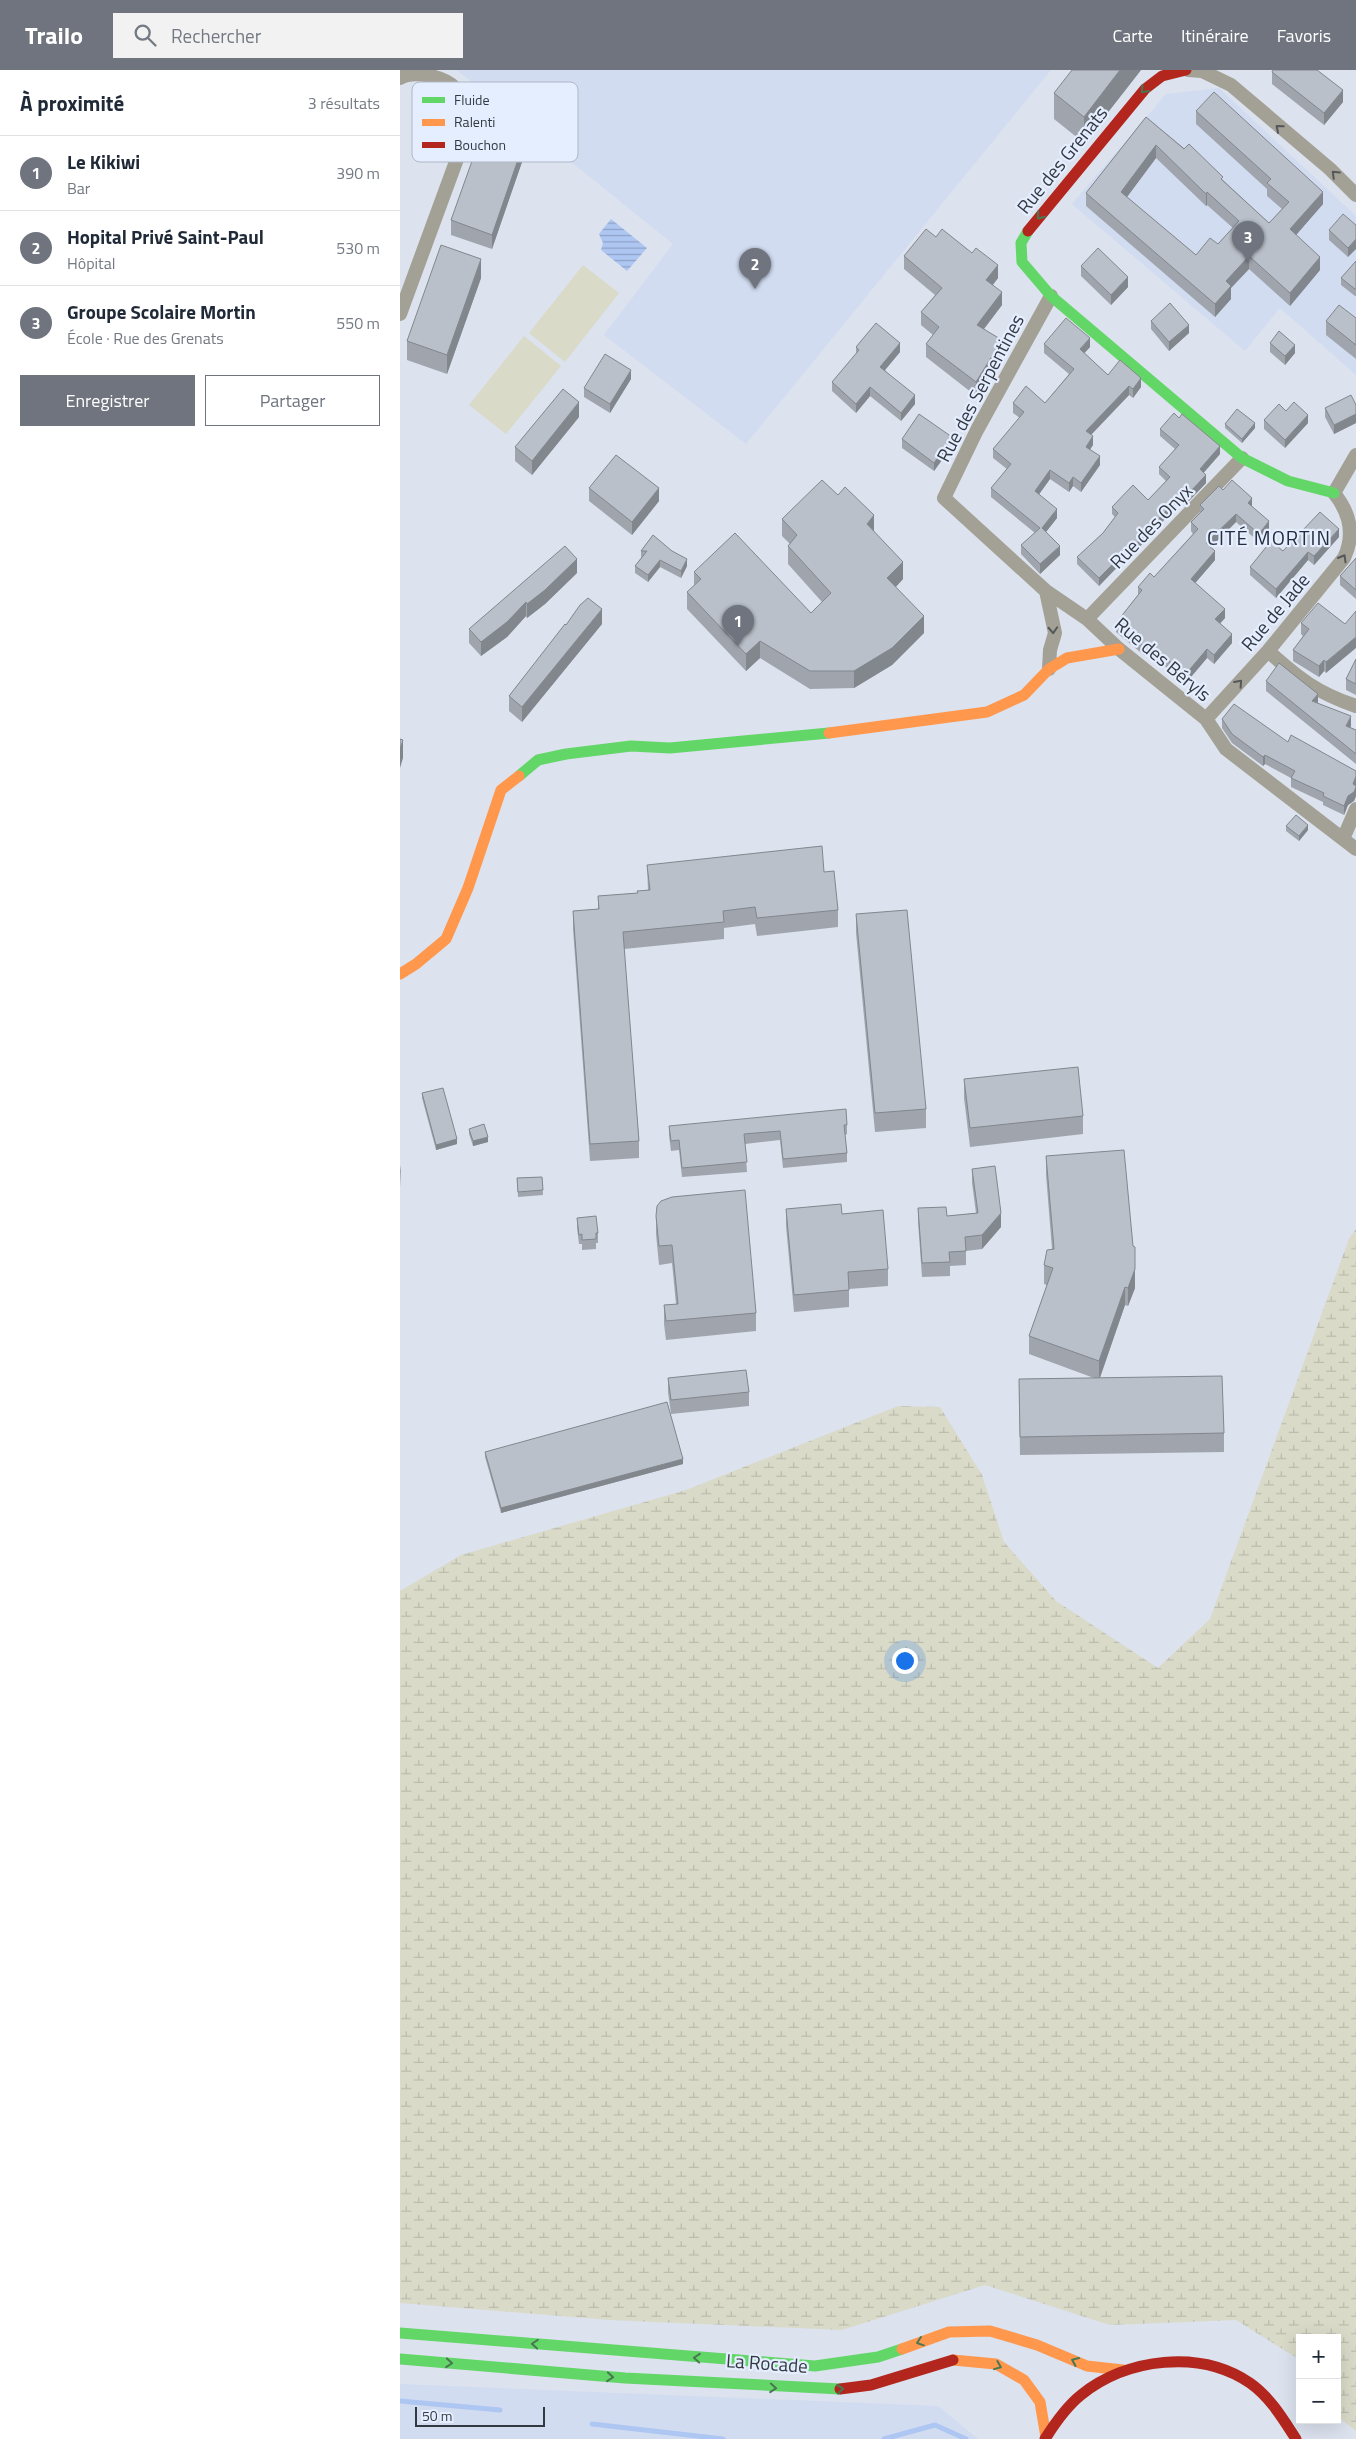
<!DOCTYPE html>
<html lang="fr">
<head>
<meta charset="utf-8">
<style>
	:root { --surface:#fff; --page:#f2f2f3; --text:#1f2937; --muted:#747a83; --line:#e0e1e3; --accent:#6f747e }
	body { margin:0; font-family:"Titillium Web",sans-serif; background:var(--page); color:var(--text) }
	.controls { position:absolute; right:15px; bottom:15px; display:grid; overflow:hidden; border-radius:0px; box-shadow:0 5px 20px #0002 }
	.controls button { width:45px; height:45px; display:grid; place-items:center; padding:0; border:0; border-bottom:1px solid var(--line); background:var(--surface); color:var(--text); font:25px sans-serif }
	.scale { position:absolute; left:15px; bottom:12px; width:130px; box-sizing:border-box; padding-left:5px; border:2px solid #343941; border-top:0; font-size:14px; line-height:18px; white-space:nowrap; color:#343941; -webkit-text-stroke:4px #e4eeff; paint-order:stroke }
	.you { position:absolute; left:504px; top:1590px; width:18px; height:18px; margin:-12px; border:4px solid #fff; border-radius:50%; background:#1a73e8; box-shadow:0 0 0 8px #1a73e833 }
	.badge { display:grid; place-items:center; width:32px; height:32px; border-radius:50%; background:var(--accent); color:#fff; font-size:16px; font-weight:700 }
	.pin { position:absolute; translate:-50% -41px; filter:drop-shadow(0 1px 2px #0008) }
	.pin::after { content:''; position:absolute; top:26px; width:18px; height:15px; background:inherit; clip-path:polygon(0 0,100% 0,50% 100%) }
	.list { margin:0; padding:0; list-style:none }
	h2 { display:flex; justify-content:space-between; align-items:center; height:65px; margin:0; padding:0 20px; font-size:21px }
	h2 small { font-size:16px; font-weight:400; color:var(--muted) }
	.list li { display:grid; grid-template-columns:32px 1fr auto; gap:15px; align-items:center; box-sizing:border-box; height:75px; padding:0 20px; border-top:1px solid var(--line) }
	.list b { display:block; font-size:19px; white-space:nowrap }
	.list p { margin:0; font-size:16px; white-space:nowrap; color:var(--muted) }
	.list em { font-size:16px; font-style:normal; color:var(--muted) }
	.actions { display:flex; gap:10px; padding:15px 20px }
	.actions a { flex:1; padding:11px 0; border:1px solid var(--accent); border-radius:0px; text-align:center; font-size:18px; color:var(--accent) }
	.actions .main { background:var(--accent); color:#fff }
	.icon { flex:none; width:28px; height:28px; fill:none; stroke:currentColor; stroke-width:2; stroke-linecap:round; stroke-linejoin:round }
	.map { position:relative; flex:none; width:956px; height:2369px; overflow:hidden }
	header { display:flex; align-items:center; gap:30px; box-sizing:border-box; height:70px; padding:0 25px; background:var(--accent); color:#fff }
	header strong { font-size:24px }
	nav { display:flex; gap:28px; margin-inline-start:auto; font-size:18px }
	.search { width:350px; height:45px; background:var(--page); display:flex; align-items:center; gap:12px; box-sizing:border-box; padding:0 18px; border-radius:0px; color:var(--muted); font-size:19px }
	main { display:flex }
	aside { flex:1; background:var(--surface) }
	.map>svg:first-child { display:block }
	.built { fill:#d1dcf1 }
	.wetland { fill:url(#wetland-marsh) }
	.pitch { fill:#dadac9 }
	.water { fill:url(#water-rules) }
	.lines { fill:none; stroke-linecap:round; stroke-linejoin:round }
	.stream { stroke:#aec6f2; stroke-width:5 }
	.street { stroke:#a3a195; stroke-width:14 }
	.fast { stroke:#63d668; stroke-width:11 }
	.slow { stroke:#ff974d; stroke-width:11 }
	.jam { stroke:#b3261e; stroke-width:11 }
	.wall { fill:#a0a5ad; fill-rule:evenodd }
	.shaded-wall { fill:#82868d }
	.building { fill:#bac0c9; stroke:#82868d; fill-rule:evenodd }
	.oneway { stroke:#477851 }
	.oneway2 { stroke:#55585a }
	.labels { text-anchor:middle; stroke-width:4.5; stroke-linejoin:round; paint-order:stroke }
	.street-label { font-size:19px; fill:#343941; stroke:#e4eeff }
	.neighbourhood-label { font-size:20px; letter-spacing:1px; fill:#242d3e; stroke:#e4eeff }
	.key { fill:#e4eeff; stroke:#afb8c6; stroke-width:1 }
	.key-label { font-size:14px; fill:#343941 }
</style>
</head>
<body>
<header>
<strong>Trailo</strong>
<div class="search"><svg class="icon" aria-label="search" viewBox="0 0 24 24"><circle cx="10" cy="10" r="6"/><path d="M15 15l6 6"/></svg>Rechercher</div>
<nav><a>Carte</a><a>Itinéraire</a><a>Favoris</a></nav>
</header>
<main>
<aside>
<h2>À proximité<small>3 résultats</small></h2>
<ul class="list">
<li><span class="badge">1</span><div><b>Le Kikiwi</b><p>Bar</p></div><em>390 m</em></li>
<li><span class="badge">2</span><div><b>Hopital Privé Saint-Paul</b><p>Hôpital</p></div><em>530 m</em></li>
<li><span class="badge">3</span><div><b>Groupe Scolaire Mortin</b><p>École · Rue des Grenats</p></div><em>550 m</em></li>
</ul>
<div class="actions"><a class="main">Enregistrer</a><a>Partager</a></div>
</aside>
<div class="map">
<svg width="956" height="2369" viewBox="0 0 956 2369">
	<defs>
		<pattern id="wetland-marsh" width="20" height="14" patternUnits="userSpaceOnUse" patternTransform="scale(1.25)"><rect width="20" height="14" fill="#dadac9"/><path d="M1 5h8M5 5V1M11 12h8M15 12V8" fill="none" stroke="#bcbcae"/></pattern>
		<pattern id="water-rules" width="6" height="5" patternUnits="userSpaceOnUse" patternTransform="scale(1.25)"><rect width="6" height="5" fill="#aec6f2"/><path d="M0 2.5h6" fill="none" stroke="#8ea2c6"/></pattern>
	</defs>
	<rect width="100%" height="100%" fill="#dce2ee"/>
	<!-- built -->
	<path class="built" d="M 57,0 L 651,0 L 346,374 L 204,265 L 273,174 Z
		M 819,18 L 956,146 L 956,305 L 880,238 L 845,281 L 672,134 L 766,24 Z
		M 0,2314 L 538,2336 L 578,2369 L 0,2369 Z"/>
	<!-- wetland -->
	<path class="wetland" d="M 956,1159 L 956,2361 L 937,2346 L 937,2268 L 900,2268 L 900,2290 L 836,2250 L 710,2255 L 585,2215 L 442,2260 L 210,2250 L 0,2233 L 0,1521 L 61,1485 L 286,1420 L 498,1336 L 540,1337 L 582,1405 L 604,1472 L 656,1531 L 758,1598 L 810,1549 L 949,1169 Z"/>
	<!-- pitch -->
	<path class="pitch" d="M 183,195 L 219,223 L 165,292 L 129,263 Z
		M 124,266 L 161,296 L 106,364 L 69,335 Z"/>
	<!-- water -->
	<path class="water" d="M 211,149 L 247,178 L 227,201 L 201,180 L 203,173 L 199,164 Z"/>
	<g class="lines">
		<!-- stream -->
		<path class="stream" d="M 0,2331 L 100,2340
			M 192,2354 L 323,2369
			M 484,2369 L 535,2355 L 566,2369"/>
		<!-- street -->
		<path class="street" d="M 788,0 L 802,1 L 831,15 L 930,99 L 956,125
			M 0,8 C 13,0 44,6 55,18 C 63,27 66,47 68,59 L 0,244
			M 651,226 L 577,360 L 544,428 L 646,521 L 687,549 L 719,579 L 806,649 L 826,679 L 956,779
			M 646,521 L 655,563 L 650,580 L 649,599
			M 687,549 L 842,388
			M 868,581 C 898,608 917,623 956,636
			M 806,649 L 868,581 L 944,488 C 955,465 950,443 934,423 L 956,385
			M 943,769 L 956,739"/>
		<!-- fast -->
		<path class="fast" d="M 628,161 L 621,173 L 622,192 L 651,226 L 842,388 L 888,411 L 934,423
			M 119,706 L 138,690 L 166,684 L 231,676 L 270,678 L 429,663
			M 0,2263 L 415,2296 L 478,2287 L 502,2279
			M 0,2289 L 225,2308 L 440,2319"/>
		<!-- slow -->
		<path class="slow" d="M 429,663 L 587,642 L 624,625 L 649,599 L 667,588 L 719,579
			M 0,904 L 16,894 L 46,869 L 68,818 L 101,720 L 119,706
			M 502,2279 L 549,2262 L 590,2261 L 637,2275 L 687,2296 L 723,2300
			M 553,2290 L 596,2294 L 624,2310 L 640,2332 L 646,2367"/>
		<!-- jam -->
		<path class="jam" d="M 628,161 L 745,19 L 762,6 L 786,0
			M 440,2319 L 471,2315 L 553,2290
			M 645,2369 C 655,2353 666,2337 681,2325 C 727,2288 800,2279 850,2313 C 870,2327 883,2349 896,2369"/>
	</g>
	<!-- wall -->
	<path class="wall" d="M 741,0 L 684,73 L 654,49 L 654,23 Z
		M 872,2 L 943,32 L 924,55 L 872,14 Z
		M 796,41 L 923,134 L 896,165 L 920,200 L 890,236 L 849,199 L 831,218 L 831,229 L 815,247 L 686,136 L 686,123 L 746,47 L 823,110 L 869,153 L 882,139 L 867,126 L 867,119 L 796,54 ZM 756,88 L 806,136 L 807,135 L 833,158 L 818,174 L 796,185 L 727,127 Z
		M 122,92 L 92,179 L 51,165 L 51,150 Z
		M 956,155 L 948,187 L 929,170 L 929,160 Z
		M 536,167 L 598,208 L 593,215 L 602,235 L 584,259 L 602,284 L 576,326 L 526,287 L 526,274 L 533,265 L 521,255 L 521,242 L 535,225 L 504,199 L 504,186 Z
		M 956,191 L 956,226 L 955,226 L 941,215 L 941,208 Z
		M 681,196 L 728,217 L 711,235 L 681,206 Z
		M 81,208 L 47,304 L 7,290 L 7,271 Z
		M 956,248 L 956,289 L 926,265 L 926,251 Z
		M 751,251 L 789,263 L 769,281 L 751,259 Z
		M 870,273 L 895,283 L 885,295 L 870,282 Z
		M 644,274 L 690,277 L 684,283 L 708,305 L 741,317 L 733,328 L 729,325 L 691,365 L 693,375 L 690,379 L 700,395 L 681,422 L 673,416 L 669,422 L 650,409 L 639,424 L 657,448 L 646,462 L 660,485 L 640,504 L 621,484 L 621,475 L 635,463 L 591,427 L 591,418 L 607,399 L 593,388 L 593,379 L 620,348 L 613,343 L 613,333 L 645,333 L 669,304 L 644,283 Z
		M 456,277 L 500,282 L 485,300 L 515,334 L 501,351 L 470,326 L 456,343 L 432,321 L 432,312 L 456,284 Z
		M 231,309 L 210,343 L 184,327 L 184,318 Z
		M 956,335 L 956,353 L 934,364 L 925,347 L 925,338 Z
		M 886,341 L 908,353 L 885,378 L 864,359 L 864,350 Z
		M 179,347 L 132,405 L 115,391 L 115,377 Z
		M 825,354 L 855,358 L 842,373 L 825,358 Z
		M 760,359 L 820,384 L 803,403 L 806,413 L 788,432 L 784,428 L 733,484 L 727,487 L 699,516 L 677,494 L 677,487 L 703,463 L 715,447 L 712,444 L 712,437 L 748,430 L 766,411 L 759,404 L 759,397 L 775,379 L 760,366 Z
		M 502,369 L 552,376 L 534,401 L 502,378 Z
		M 189,418 L 259,431 L 232,465 L 189,431 Z
		M 823,420 L 852,436 L 869,460 L 859,472 L 836,452 L 811,477 L 815,490 L 795,513 L 825,548 L 820,554 L 832,573 L 814,594 L 807,588 L 785,614 L 750,583 L 745,586 L 716,562 L 716,553 L 738,525 L 738,517 L 754,507 L 793,464 L 791,461 L 791,452 L 800,442 L 800,435 Z
		M 382,449 L 474,461 L 503,509 L 496,517 L 524,563 L 492,595 L 454,618 L 410,619 L 360,588 L 346,601 L 287,539 L 287,522 L 294,516 L 294,502 L 411,543 L 422,532 L 388,494 L 388,476 L 390,474 L 382,466 Z
		M 253,465 L 287,496 L 281,508 L 260,497 L 248,512 L 235,503 L 235,496 L 241,488 L 241,481 Z
		M 939,467 L 914,495 L 908,490 L 876,528 L 850,505 L 850,497 Z
		M 956,488 L 956,529 L 940,515 L 940,506 Z
		M 177,503 L 145,534 L 127,548 L 126,546 L 107,567 L 81,586 L 69,573 L 69,559 Z
		M 901,553 L 945,554 L 926,603 L 924,601 L 919,607 L 893,591 L 893,580 L 903,566 L 901,564 Z
		M 202,554 L 122,652 L 109,641 L 109,626 L 166,555 Z
		M 956,589 L 956,625 L 946,620 L 946,609 Z
		M 866,611 L 918,633 L 951,656 L 950,657 L 956,660 L 956,694 L 866,621 Z
		M 822,649 L 888,672 L 956,701 L 956,726 L 954,731 L 948,735 L 944,745 L 923,735 L 923,732 L 891,717 L 891,708 L 865,694 L 863,696 L 832,673 L 822,658 Z
		M 886,756 L 908,760 L 899,771 L 886,761 Z
		M 247,795 L 424,802 L 438,840 L 438,857 L 357,866 L 355,854 L 324,858 L 324,869 L 224,879 L 239,1071 L 239,1088 L 190,1091 L 173,859 L 173,841 L 198,839 L 198,826 L 237,823 L 248,820 Z
		M 456,844 L 526,1039 L 526,1058 L 475,1062 L 456,863 Z
		M 564,1009 L 683,1046 L 683,1064 L 570,1077 L 564,1028 Z
		M 22,1023 L 57,1074 L 36,1080 L 22,1028 Z
		M 447,1055 L 447,1064 L 445,1065 L 447,1083 L 447,1092 L 383,1098 L 380,1070 L 345,1074 L 347,1102 L 282,1107 L 279,1080 L 271,1081 L 269,1065 L 269,1056 Z
		M 69,1059 L 88,1072 L 73,1076 L 69,1064 Z
		M 646,1086 L 735,1218 L 728,1236 L 725,1235 L 700,1308 L 824,1363 L 824,1382 L 620,1385 L 619,1309 L 694,1308 L 629,1284 L 629,1266 L 647,1215 L 644,1214 L 644,1195 L 652,1179 L 646,1105 Z
		M 0,1095 L 1,1101 L 0,1117 Z
		M 572,1099 L 601,1157 L 582,1179 L 566,1181 L 566,1195 L 550,1196 L 550,1206 L 522,1207 L 518,1152 L 518,1138 L 547,1146 L 576,1143 L 572,1113 Z
		M 142,1107 L 143,1125 L 118,1127 L 117,1108 Z
		M 386,1139 L 442,1144 L 488,1199 L 488,1216 L 449,1219 L 449,1237 L 394,1242 L 386,1156 Z
		M 256,1146 L 356,1243 L 356,1261 L 266,1270 L 264,1254 L 264,1235 L 276,1234 L 272,1193 L 259,1195 L 256,1164 Z
		M 177,1148 L 198,1163 L 198,1173 L 196,1173 L 196,1179 L 182,1180 L 182,1174 L 179,1174 L 177,1158 Z
		M 268,1308 L 349,1322 L 349,1336 L 271,1344 L 268,1322 Z
		M 85,1382 L 283,1394 L 101,1443 L 85,1387 Z"/>
	<!-- shaded-wall -->
	<path class="shaded-wall" d="M 720,0 L 741,0 L 684,73 L 684,47 Z
		M 943,20 L 943,32 L 924,55 L 924,43 Z
		M 756,75 L 756,88 L 721,135 L 721,122 Z
		M 122,78 L 122,92 L 92,179 L 92,165 Z
		M 807,122 L 807,135 L 806,136 L 806,124 Z
		M 923,122 L 923,134 L 890,172 L 890,159 Z
		M 956,169 L 956,179 L 948,187 L 948,178 Z
		M 849,186 L 849,199 L 831,218 L 831,229 L 815,247 L 815,234 L 826,211 Z
		M 920,187 L 920,200 L 890,236 L 890,223 Z
		M 81,189 L 81,208 L 47,304 L 47,285 Z
		M 598,195 L 598,208 L 586,223 L 586,210 Z
		M 728,207 L 728,217 L 711,235 L 711,225 Z
		M 602,222 L 602,235 L 577,268 L 577,255 Z
		M 789,255 L 789,263 L 769,281 L 769,272 Z
		M 690,268 L 690,277 L 680,288 L 680,279 Z
		M 602,270 L 602,284 L 576,326 L 576,312 Z
		M 500,273 L 500,282 L 480,306 L 480,297 Z
		M 895,275 L 895,283 L 885,295 L 885,286 Z
		M 231,300 L 231,309 L 210,343 L 210,334 Z
		M 741,308 L 741,317 L 733,328 L 733,319 Z
		M 729,316 L 729,325 L 686,370 L 686,361 Z
		M 470,317 L 470,326 L 456,343 L 456,334 Z
		M 515,325 L 515,334 L 501,351 L 501,343 Z
		M 179,332 L 179,347 L 132,405 L 132,391 Z
		M 956,344 L 956,353 L 934,364 L 934,355 Z
		M 908,345 L 908,353 L 885,378 L 885,370 Z
		M 855,353 L 855,358 L 842,373 L 842,369 Z
		M 693,366 L 693,375 L 686,386 L 686,377 Z
		M 552,367 L 552,376 L 534,401 L 534,393 Z
		M 820,376 L 820,384 L 800,407 L 800,399 Z
		M 700,386 L 700,395 L 681,422 L 681,413 Z
		M 650,400 L 650,409 L 635,430 L 635,421 Z
		M 806,405 L 806,413 L 788,432 L 788,424 Z
		M 673,407 L 673,416 L 669,422 L 669,413 Z
		M 259,418 L 259,431 L 232,465 L 232,452 Z
		M 784,421 L 784,428 L 733,484 L 727,487 L 699,516 L 699,508 Z
		M 852,428 L 852,437 L 848,433 Z
		M 657,439 L 657,448 L 642,467 L 642,458 Z
		M 836,444 L 836,452 L 806,482 L 806,473 Z
		M 474,445 L 474,462 L 467,454 Z
		M 869,451 L 869,460 L 859,472 L 859,464 Z
		M 939,459 L 939,467 L 914,495 L 914,486 Z
		M 660,476 L 660,485 L 640,504 L 640,494 Z
		M 815,481 L 815,490 L 791,518 L 791,509 Z
		M 908,482 L 908,490 L 876,528 L 876,519 Z
		M 177,489 L 177,503 L 145,534 L 127,548 L 127,534 Z
		M 287,489 L 287,496 L 281,508 L 281,501 Z
		M 260,490 L 260,497 L 248,512 L 248,505 Z
		M 503,492 L 503,509 L 487,526 L 487,508 Z
		M 126,532 L 126,546 L 107,567 L 81,586 L 81,572 Z
		M 202,539 L 202,554 L 122,652 L 122,637 Z
		M 825,539 L 825,548 L 815,558 L 815,549 Z
		M 524,546 L 524,563 L 492,595 L 454,618 L 454,601 Z
		M 832,564 L 832,573 L 814,594 L 814,585 Z
		M 956,567 L 956,578 L 926,603 L 926,592 Z
		M 360,571 L 360,588 L 346,601 L 346,584 Z
		M 750,574 L 750,583 L 745,586 L 745,577 Z
		M 807,579 L 807,588 L 785,614 L 785,605 Z
		M 924,590 L 924,601 L 919,607 L 919,596 Z
		M 918,624 L 918,633 L 912,631 Z
		M 951,646 L 951,656 L 946,665 L 946,656 Z
		M 3,670 L 3,688 L 0,698 L 0,679 Z
		M 865,685 L 865,694 L 863,696 L 863,687 Z
		M 956,706 L 956,726 L 954,731 L 948,735 L 944,745 L 944,736 Z
		M 908,755 L 908,760 L 899,771 L 899,766 Z
		M 88,1067 L 88,1072 L 73,1076 L 73,1071 Z
		M 57,1069 L 57,1074 L 36,1080 L 36,1075 Z
		M 601,1143 L 601,1157 L 582,1179 L 582,1165 Z
		M 735,1177 L 735,1218 L 728,1236 L 728,1218 Z
		M 725,1217 L 725,1235 L 699,1310 L 699,1291 Z
		M 283,1389 L 283,1394 L 101,1443 L 101,1438 Z"/>
	<!-- building -->
	<path class="building" d="M 672,0 L 720,0 L 684,47 L 654,23 Z
		M 873,0 L 917,0 L 943,20 L 924,43 L 872,2 Z
		M 814,22 L 923,122 L 890,159 L 920,187 L 890,223 L 849,186 L 826,211 L 831,216 L 815,234 L 686,123 L 746,47 L 784,79 L 789,74 L 823,107 L 821,109 L 869,153 L 889,132 L 867,113 L 871,109 L 796,41 ZM 756,75 L 806,124 L 807,122 L 839,151 L 818,174 L 810,168 L 796,185 L 721,122 Z
		M 82,63 L 122,78 L 92,165 L 51,150 Z
		M 943,144 L 956,155 L 956,169 L 948,178 L 929,160 Z
		M 526,159 L 536,167 L 542,159 L 572,183 L 576,178 L 598,195 L 586,210 L 602,222 L 577,255 L 602,270 L 576,312 L 526,274 L 539,257 L 521,242 L 542,218 L 504,186 Z
		M 41,175 L 81,189 L 47,285 L 7,271 Z
		M 698,178 L 728,207 L 711,225 L 681,196 Z
		M 956,191 L 956,219 L 955,219 L 941,208 Z
		M 770,233 L 789,255 L 769,272 L 751,251 Z
		M 939,235 L 956,248 L 956,275 L 926,251 Z
		M 666,248 L 690,268 L 680,279 L 708,305 L 720,290 L 741,308 L 733,319 L 729,316 L 686,361 L 693,366 L 686,377 L 700,386 L 681,413 L 673,407 L 669,413 L 650,400 L 635,421 L 657,439 L 642,458 L 660,476 L 640,494 L 621,475 L 640,458 L 591,418 L 611,394 L 593,379 L 624,342 L 613,333 L 626,316 L 645,333 L 674,299 L 644,274 Z
		M 476,253 L 500,273 L 480,297 L 515,325 L 501,343 L 470,317 L 456,334 L 432,312 L 459,280 L 456,277 Z
		M 879,261 L 895,275 L 885,286 L 870,273 Z
		M 205,284 L 231,300 L 210,334 L 184,318 Z
		M 163,319 L 179,332 L 132,391 L 115,377 Z
		M 951,325 L 956,335 L 956,344 L 934,355 L 925,338 Z
		M 894,332 L 908,345 L 885,370 L 864,350 L 879,334 L 886,341 Z
		M 837,339 L 855,353 L 842,369 L 825,354 Z
		M 774,343 L 779,348 L 782,344 L 820,376 L 800,399 L 806,405 L 788,424 L 784,421 L 733,477 L 727,480 L 699,508 L 677,487 L 703,463 L 718,443 L 712,437 L 733,415 L 748,430 L 770,407 L 759,397 L 779,375 L 760,359 Z
		M 519,344 L 552,367 L 534,393 L 502,369 Z
		M 216,385 L 259,418 L 232,452 L 189,418 Z
		M 422,410 L 438,425 L 445,417 L 474,445 L 467,454 L 503,492 L 487,508 L 524,546 L 492,578 L 454,601 L 410,601 L 360,571 L 346,584 L 287,522 L 301,509 L 294,502 L 335,463 L 411,543 L 431,523 L 388,476 L 397,465 L 382,449 Z
		M 832,410 L 852,428 L 848,433 L 869,451 L 859,464 L 836,444 L 806,473 L 815,481 L 791,509 L 825,539 L 815,549 L 832,564 L 814,585 L 807,579 L 785,605 L 750,574 L 745,577 L 716,553 L 742,520 L 738,517 L 750,503 L 754,507 L 798,459 L 791,452 L 804,439 L 800,435 L 819,416 L 823,420 Z
		M 920,442 L 939,459 L 914,486 L 908,482 L 876,519 L 850,497 L 871,471 L 883,481 Z
		M 253,465 L 272,481 L 287,489 L 281,501 L 260,490 L 248,505 L 235,496 L 247,481 L 241,481 Z
		M 165,476 L 177,489 L 145,520 L 127,534 L 126,532 L 107,552 L 81,572 L 69,559 Z
		M 956,488 L 956,520 L 940,506 Z
		M 188,528 L 202,539 L 122,637 L 109,626 L 165,554 L 166,555 L 180,535 Z
		M 918,533 L 945,554 L 956,541 L 956,567 L 926,592 L 924,590 L 919,596 L 893,580 L 909,559 L 901,553 Z
		M 956,589 L 956,614 L 946,609 Z
		M 879,593 L 918,624 L 912,631 L 951,646 L 946,656 L 956,660 L 956,684 L 866,611 Z
		M 834,634 L 888,672 L 891,665 L 956,701 L 956,706 L 953,714 L 956,716 L 956,717 L 954,722 L 948,726 L 944,736 L 923,726 L 924,723 L 891,708 L 895,701 L 865,685 L 863,687 L 832,664 L 822,649 Z
		M 0,669 L 3,670 L 0,679 Z
		M 896,745 L 908,755 L 899,766 L 886,756 Z
		M 422,776 L 424,802 L 434,801 L 438,840 L 357,848 L 355,837 L 323,841 L 324,852 L 223,862 L 239,1071 L 190,1074 L 173,841 L 199,839 L 198,826 L 238,823 L 237,821 L 250,820 L 247,795 Z
		M 507,840 L 526,1039 L 475,1043 L 456,844 Z
		M 678,997 L 683,1046 L 570,1058 L 564,1009 Z
		M 43,1018 L 57,1069 L 36,1075 L 22,1023 Z
		M 446,1039 L 447,1055 L 444,1055 L 447,1083 L 383,1089 L 380,1061 L 344,1064 L 347,1092 L 282,1098 L 279,1070 L 271,1071 L 269,1056 Z
		M 84,1054 L 88,1067 L 73,1071 L 69,1059 Z
		M 724,1080 L 733,1176 L 735,1177 L 735,1199 L 728,1218 L 725,1217 L 699,1291 L 629,1266 L 653,1198 L 644,1195 L 647,1180 L 654,1179 L 646,1086 Z
		M 595,1096 L 601,1143 L 582,1165 L 565,1167 L 566,1181 L 549,1182 L 550,1192 L 522,1193 L 518,1138 L 546,1137 L 547,1146 L 578,1143 L 572,1099 Z
		M 142,1107 L 143,1120 L 118,1122 L 117,1108 Z
		M 345,1120 L 356,1243 L 266,1251 L 264,1235 L 278,1234 L 272,1175 L 259,1176 L 256,1146 L 257,1136 L 261,1131 L 272,1127 Z
		M 441,1134 L 442,1144 L 483,1140 L 488,1199 L 448,1202 L 449,1220 L 394,1225 L 386,1139 Z
		M 196,1146 L 198,1163 L 196,1163 L 196,1169 L 182,1170 L 182,1164 L 179,1165 L 177,1148 Z
		M 346,1300 L 349,1322 L 271,1330 L 268,1308 Z
		M 822,1306 L 824,1363 L 620,1367 L 619,1309 Z
		M 267,1332 L 283,1389 L 101,1438 L 85,1382 Z"/>
	<!-- one-way arrows -->
	<defs><path id="oneway-chevron" d="M-2-3.5L2.5 0L-2 3.5" fill="none" stroke-width="1.6" stroke-linecap="round" stroke-linejoin="round" transform="scale(1.25)"/></defs>
	<g class="oneway">
		<use href="#oneway-chevron" transform="translate(744 20) rotate(132)"/>
		<use href="#oneway-chevron" transform="translate(640 146) rotate(129)"/>
		<use href="#oneway-chevron" transform="translate(520 2272) rotate(161)"/>
		<use href="#oneway-chevron" transform="translate(135 2274) rotate(-175)"/>
		<use href="#oneway-chevron" transform="translate(297 2288) rotate(-176)"/>
		<use href="#oneway-chevron" transform="translate(675 2291) rotate(-156)"/>
		<use href="#oneway-chevron" transform="translate(49 2293) rotate(5)"/>
		<use href="#oneway-chevron" transform="translate(598 2296) rotate(22)"/>
		<use href="#oneway-chevron" transform="translate(210 2307) rotate(5)"/>
		<use href="#oneway-chevron" transform="translate(373 2318) rotate(4)"/>
		<use href="#oneway-chevron" transform="translate(440 2319) rotate(-6)"/>
	</g>
	<g class="oneway2">
		<use href="#oneway-chevron" transform="translate(879 58) rotate(-139)"/>
		<use href="#oneway-chevron" transform="translate(935 104) rotate(-136)"/>
		<use href="#oneway-chevron" transform="translate(943 488) rotate(-60)"/>
		<use href="#oneway-chevron" transform="translate(653 560) rotate(87)"/>
		<use href="#oneway-chevron" transform="translate(839 613) rotate(-48)"/>
	</g>
	<g class="labels">
		<!-- street labels -->
		<g class="street-label">
			<text transform="translate(662 90) rotate(-51)" y="7">Rue des Grenats</text>
			<text transform="translate(580 318) rotate(-62)" y="7">Rue des Serpentines</text>
			<text transform="translate(751 456) rotate(-46)" y="7">Rue des Onyx</text>
			<text transform="translate(875 542) rotate(-50)" y="7">Rue de Jade</text>
			<text transform="translate(763 589) rotate(40)" y="7">Rue des Béryls</text>
			<text transform="translate(367 2293) rotate(4)" y="7">La Rocade</text>
		</g>
		<!-- neighbourhood labels -->
		<g class="neighbourhood-label">
			<text x="869" y="475">CITÉ MORTIN</text>
		</g>
	</g>
	<!-- legend -->
	<rect x="12" y="12" width="166" height="80" rx="8" class="key"/>
	<rect x="22" y="27" width="23" height="6" fill="#63d668"/>
	<rect x="22" y="49" width="23" height="7" fill="#ff974d"/>
	<rect x="22" y="72" width="23" height="6" fill="#b3261e"/>
	<g class="key-label">
		<text x="54" y="35">Fluide</text>
		<text x="54" y="57">Ralenti</text>
		<text x="54" y="80">Bouchon</text>
	</g>
</svg>
<div class="controls">
<button>+</button>
<button>−</button>
</div>
<div class="scale">50 m</div>
<div class="you"></div>
<div class="pin badge" style="left:338px;top:576px">1</div>
<div class="pin badge" style="left:355px;top:219px">2</div>
<div class="pin badge" style="left:848px;top:192px">3</div>
</div>
</main>
</body>
</html>
